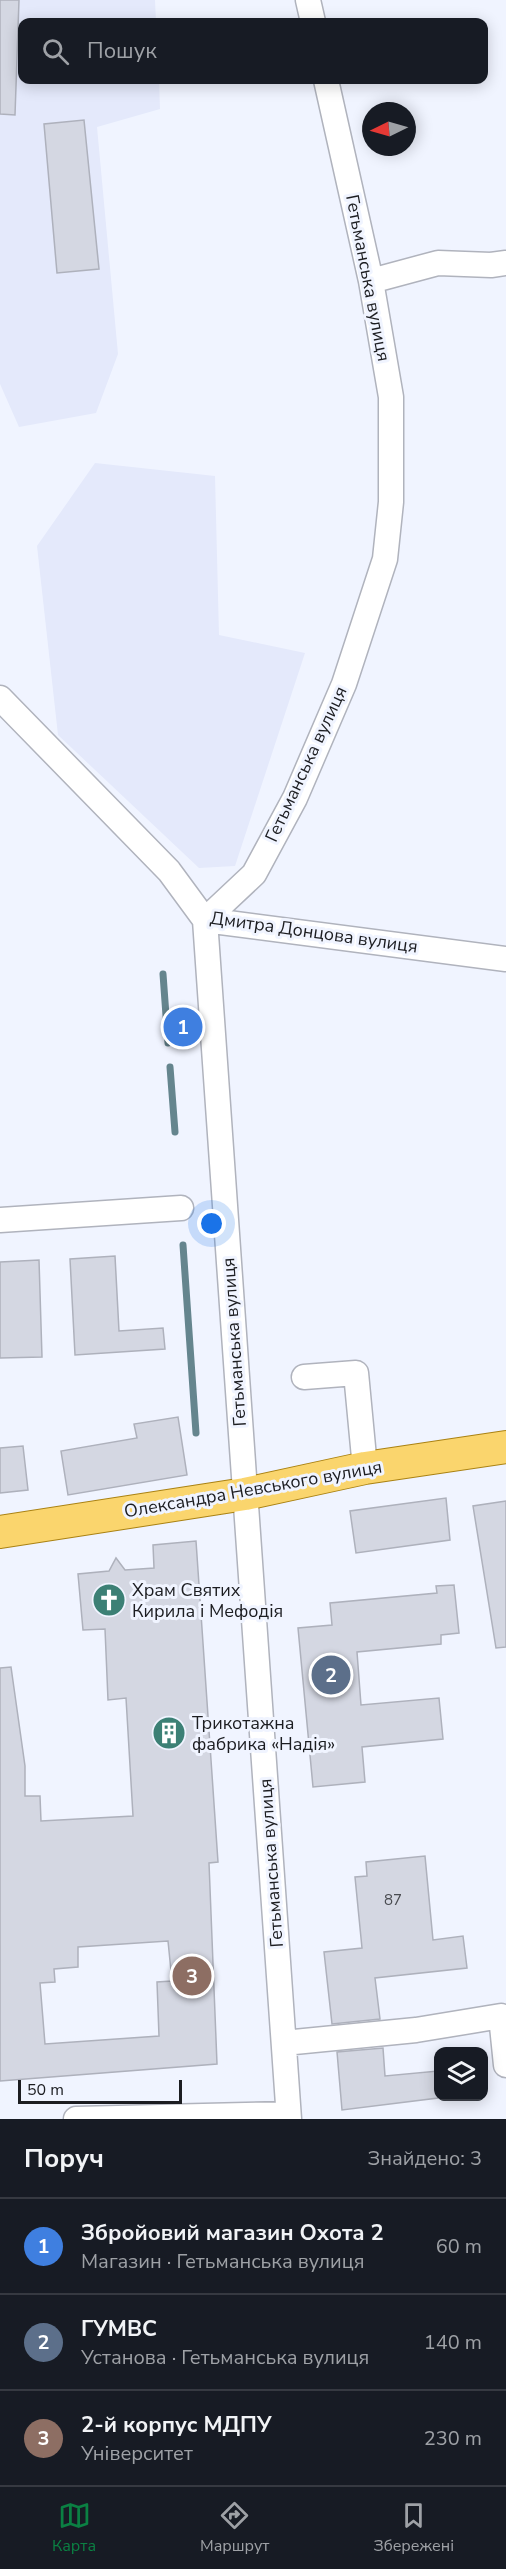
<!DOCTYPE html>
<html lang="uk">
<head>
<meta charset="utf-8">
<style>
	:root { --surface:#171b24; --page:#20242c; --text:#f1f3f6; --muted:#9ea1a6; --line:#363941; --accent:#0b8043 }
	body { margin:0; font-family:"Nunito Sans",sans-serif; background:var(--page); color:var(--text) }
	.controls { position:absolute; right:18px; bottom:18px; display:grid; overflow:hidden; border-radius:12px; box-shadow:0 3px 15px #0003 }
	.controls button { width:54px; height:54px; display:grid; place-items:center; padding:0; border:0; border-bottom:2px solid var(--line); background:var(--surface); color:var(--text); font:30px sans-serif }
	.compass { position:absolute; left:362px; top:102px; width:54px; height:54px; border-radius:50%; background:var(--surface); box-shadow:0 3px 15px #0003; rotate:265deg }
	.scale { position:absolute; left:18px; bottom:15px; width:164px; box-sizing:border-box; padding-left:6px; border:3px solid #1c1d21; border-top:0; font-size:16px; line-height:21px; white-space:nowrap; color:#1c1d21; -webkit-text-stroke:4px #f0f4ff; paint-order:stroke }
	.you { position:absolute; left:212px; top:1224px; width:21px; height:21px; margin:-15px; border:4px solid #fff; border-radius:50%; background:#1a73e8; box-shadow:0 0 0 9px #1a73e833 }
	.badge { display:grid; place-items:center; width:39px; height:39px; border-radius:50%; background:var(--accent); color:#fff; font-size:20px; font-weight:700 }
	.pin { position:absolute; translate:-50% -50%; border:3px solid #fff; box-shadow:0 2px 6px #0006 }
	.list { margin:0; padding:0; list-style:none }
	h2 { display:flex; justify-content:space-between; align-items:center; height:78px; margin:0; padding:0 24px; font-size:26px }
	h2 small { font-size:20px; font-weight:400; color:var(--muted) }
	.list li { display:grid; grid-template-columns:39px 1fr auto; gap:18px; align-items:center; box-sizing:border-box; height:96px; padding:0 24px; border-top:2px solid var(--line) }
	.list b { display:block; font-size:22px; white-space:nowrap }
	.list p { margin:0; font-size:20px; white-space:nowrap; color:var(--muted) }
	.list em { font-size:20px; font-style:normal; color:var(--muted) }
	.icon { flex:none; width:33px; height:33px; fill:none; stroke:currentColor; stroke-width:2; stroke-linecap:round; stroke-linejoin:round }
	.map { position:relative; flex:none; width:506px; height:2119px; overflow:hidden }
	.search { position:absolute; background:var(--surface); box-shadow:0 3px 15px #0003; left:18px; right:18px; top:18px; height:66px; display:flex; align-items:center; gap:15px; box-sizing:border-box; padding:0 21px; border-radius:12px; color:var(--muted); font-size:22px }
	.sheet { height:366px; background:var(--surface) }
	nav { display:flex; justify-content:space-around; align-items:center; box-sizing:border-box; height:84px; border-top:2px solid var(--line); background:var(--surface); font-size:16px; color:var(--muted) }
	nav a { display:grid; justify-items:center; gap:3px }
	nav .on { color:var(--accent) }
	.map>svg:first-child { display:block }
	.built { fill:#e4e9fb }
	.lines { fill:none; stroke-linecap:round; stroke-linejoin:round }
	.stream { stroke:#65858e; stroke-width:7 }
	.building { fill:#d4d7e2; stroke:#aeb1bc; stroke-width:1.5; fill-rule:evenodd }
	.minor-casing { stroke:#b0b3bd; stroke-width:27 }
	.major-casing { stroke:#aa8213; stroke-width:34 }
	.minor { stroke:#fff; stroke-width:24 }
	.major { stroke:#fad56d; stroke-width:32 }
	.labels { text-anchor:middle; stroke-width:6; stroke-linejoin:round; paint-order:stroke }
	.number-label { font-size:15px; fill:#4a4c51 }
	.street-label { font-size:18px; fill:#1c1d21; stroke:#f0f4ff }
	.poi-label { font-size:18px; fill:#1c1d21; stroke:#f0f4ff; text-anchor:start }
</style>
</head>
<body>
<div class="map">
<svg width="506" height="2119" viewBox="0 0 506 2119">
	<rect width="100%" height="100%" fill="#f0f4ff"/>
	<!-- built -->
	<path class="built" d="M 0,0 L 155,0 L 156,22 L 22,22 L 22,80 L 159,80 L 160,109 L 97,127 L 118,354 L 96,413 L 19,427 L 0,384 Z
		M 95,463 L 215,476 L 219,635 L 305,653 L 235,866 L 199,868 L 58,735 L 37,546 Z"/>
	<g class="lines">
		<!-- stream -->
		<path class="stream" d="M 163,974 L 168,1043
			M 170,1067 L 175,1132
			M 183,1245 L 196,1433"/>
	</g>
	<!-- building -->
	<path class="building" d="M 0,0 L 19,0 L 15,115 L 0,114 Z
		M 84,120 L 99,269 L 57,273 L 44,124 Z
		M 115,1256 L 119,1331 L 163,1328 L 165,1349 L 75,1355 L 70,1259 Z
		M 39,1260 L 42,1357 L 0,1358 L 0,1262 Z
		M 178,1417 L 187,1475 L 68,1495 L 61,1451 L 137,1438 L 134,1424 Z
		M 23,1446 L 28,1490 L 0,1493 L 0,1448 Z
		M 446,1498 L 450,1540 L 356,1553 L 350,1511 Z
		M 506,1501 L 506,1647 L 496,1648 L 473,1506 Z
		M 196,1541 L 218,1862 L 209,1863 L 217,2064 L 0,2081 L 0,1668 L 11,1667 L 25,1766 L 25,1796 L 40,1796 L 41,1821 L 133,1816 L 126,1698 L 108,1700 L 105,1629 L 83,1630 L 78,1574 L 109,1571 L 116,1558 L 125,1570 L 154,1568 L 153,1545 ZM 168,1941 L 172,1981 L 157,1982 L 159,2036 L 45,2044 L 40,1983 L 55,1982 L 54,1969 L 78,1967 L 78,1947 Z
		M 454,1585 L 459,1633 L 441,1635 L 441,1644 L 357,1652 L 361,1705 L 439,1698 L 443,1739 L 362,1747 L 365,1782 L 313,1787 L 298,1628 L 332,1625 L 330,1603 L 437,1593 L 436,1586 Z
		M 425,1856 L 433,1940 L 463,1936 L 467,1968 L 375,1978 L 380,2019 L 332,2024 L 324,1952 L 362,1948 L 355,1877 L 367,1876 L 366,1862 Z
		M 383,2048 L 385,2076 L 438,2071 L 438,2098 L 342,2110 L 337,2052 Z"/>
	<g class="lines">
		<defs>
			<path id="minor" d="M 308,0 L 313,22
				M 371,281 L 438,263 L 491,265 L 506,263
				M 0,698 L 169,871 L 205,920 L 506,959
				M 0,1220 L 181,1208
				M 304,1377 L 356,1373 L 365,1468
				M 284,2043 L 416,2030 L 501,2016 L 506,2065
				M 76,2119 L 288,2114
				M 289,2119 L 205,920 L 254,874 L 295,798 L 344,684 L 385,559 L 391,502 L 391,397 L 371,281 L 326,80"/>
			<path id="major" d="M 0,1532 L 245,1494 L 365,1468 L 506,1447"/>
		</defs>
		<!-- minor casing -->
		<use href="#minor" class="minor-casing"/>
		<!-- major casing -->
		<use href="#major" class="major-casing"/>
		<!-- minor -->
		<use href="#minor" class="minor"/>
		<!-- major -->
		<use href="#major" class="major"/>
	</g>
	<!-- icons -->
	<defs>
		<symbol id="church-disc" viewBox="-11 -11 22 22"><circle r="9.5" fill="#3c8075" stroke="#f0f4ff"/><path d="M-1.2-6h2.4v3.5h3.3v2.4h-3.3V6h-2.4V-.1h-3.3v-2.4h3.3Z" fill="#fff"/></symbol>
		<symbol id="building-disc" viewBox="-11 -11 22 22"><circle r="9.5" fill="#3c8075" stroke="#f0f4ff"/><path d="M-4-6H4V6H1V3H-1V6H-4ZM-2.5-4.3h1.7v1.8h-1.7ZM.8-4.3h1.7v1.8H.8ZM-2.5-1h1.7V.8h-1.7ZM.8-1h1.7V.8H.8Z" fill="#fff"/></symbol>
	</defs>
	<g fill-rule="evenodd">
		<use href="#church-disc" x="90" y="1581" width="38" height="38"/>
		<use href="#building-disc" x="150" y="1714" width="38" height="38"/>
	</g>
	<g class="labels">
		<!-- number labels -->
		<g class="number-label">
			<text x="393" y="1905">87</text>
		</g>
		<!-- street labels -->
		<g class="street-label">
			<text transform="translate(368 278) rotate(79)" y="6">Гетьманська вулиця</text>
			<text transform="translate(306 764) rotate(-65)" y="6">Гетьманська вулиця</text>
			<text transform="translate(314 932) rotate(8)" y="6">Дмитра Донцова вулиця</text>
			<text transform="translate(234 1342) rotate(-94)" y="6">Гетьманська вулиця</text>
			<text transform="translate(253 1489) rotate(-10)" y="6">Олександра Невського вулиця</text>
			<text transform="translate(271 1863) rotate(-94)" y="6">Гетьманська вулиця</text>
		</g>
		<!-- poi labels -->
		<g class="poi-label">
			<text x="132" y="1596">Храм Святих<tspan x="132" dy="21">Кирила і Мефодія</tspan></text>
			<text x="192" y="1729">Трикотажна<tspan x="192" dy="21">фабрика «Надія»</tspan></text>
		</g>
	</g>
</svg>
<div class="controls">
<button><svg class="icon" aria-label="layers" viewBox="0 0 24 24"><path d="M12 4l9 5-9 5-9-5zM3 14l9 5 9-5"/></svg></button>
</div>
<svg class="compass" viewBox="-18 -18 36 36"><path d="M0-13l5 13h-10z" fill="#e53935"/><path d="M0 13l5-13h-10z" fill="#9ea1a6"/></svg>
<div class="scale">50 m</div>
<div class="you"></div>
<div class="pin badge" style="left:183px;top:1027px;background:#3f7fe0">1</div>
<div class="pin badge" style="left:331px;top:1675px;background:#5c6f8a">2</div>
<div class="pin badge" style="left:192px;top:1976px;background:#8d6e63">3</div>
<div class="search"><svg class="icon" aria-label="search" viewBox="0 0 24 24"><circle cx="10" cy="10" r="6"/><path d="M15 15l6 6"/></svg>Пошук</div>
</div>
<section class="sheet">
<h2>Поруч<small>Знайдено: 3</small></h2>
<ul class="list">
<li><span class="badge" style="background:#3f7fe0">1</span><div><b>Збройовий магазин Охота 2</b><p>Магазин · Гетьманська вулиця</p></div><em>60 m</em></li>
<li><span class="badge" style="background:#5c6f8a">2</span><div><b>ГУМВС</b><p>Установа · Гетьманська вулиця</p></div><em>140 m</em></li>
<li><span class="badge" style="background:#8d6e63">3</span><div><b>2-й корпус МДПУ</b><p>Університет</p></div><em>230 m</em></li>
</ul>
</section>
<nav>
<a class="on"><svg class="icon" aria-label="map" viewBox="0 0 24 24"><path d="M3 6l6-2 6 2 6-2v14l-6 2-6-2-6 2zM9 4v14M15 6v14"/></svg>Карта</a>
<a><svg class="icon" aria-label="directions" viewBox="0 0 24 24"><path d="M12 3l9 9-9 9-9-9zM9 14v-3h6M13 9l2 2-2 2"/></svg>Маршрут</a>
<a><svg class="icon" aria-label="saved" viewBox="0 0 24 24"><path d="M7 4h10v16l-5-4-5 4z"/></svg>Збережені</a>
</nav>
</body>
</html>
